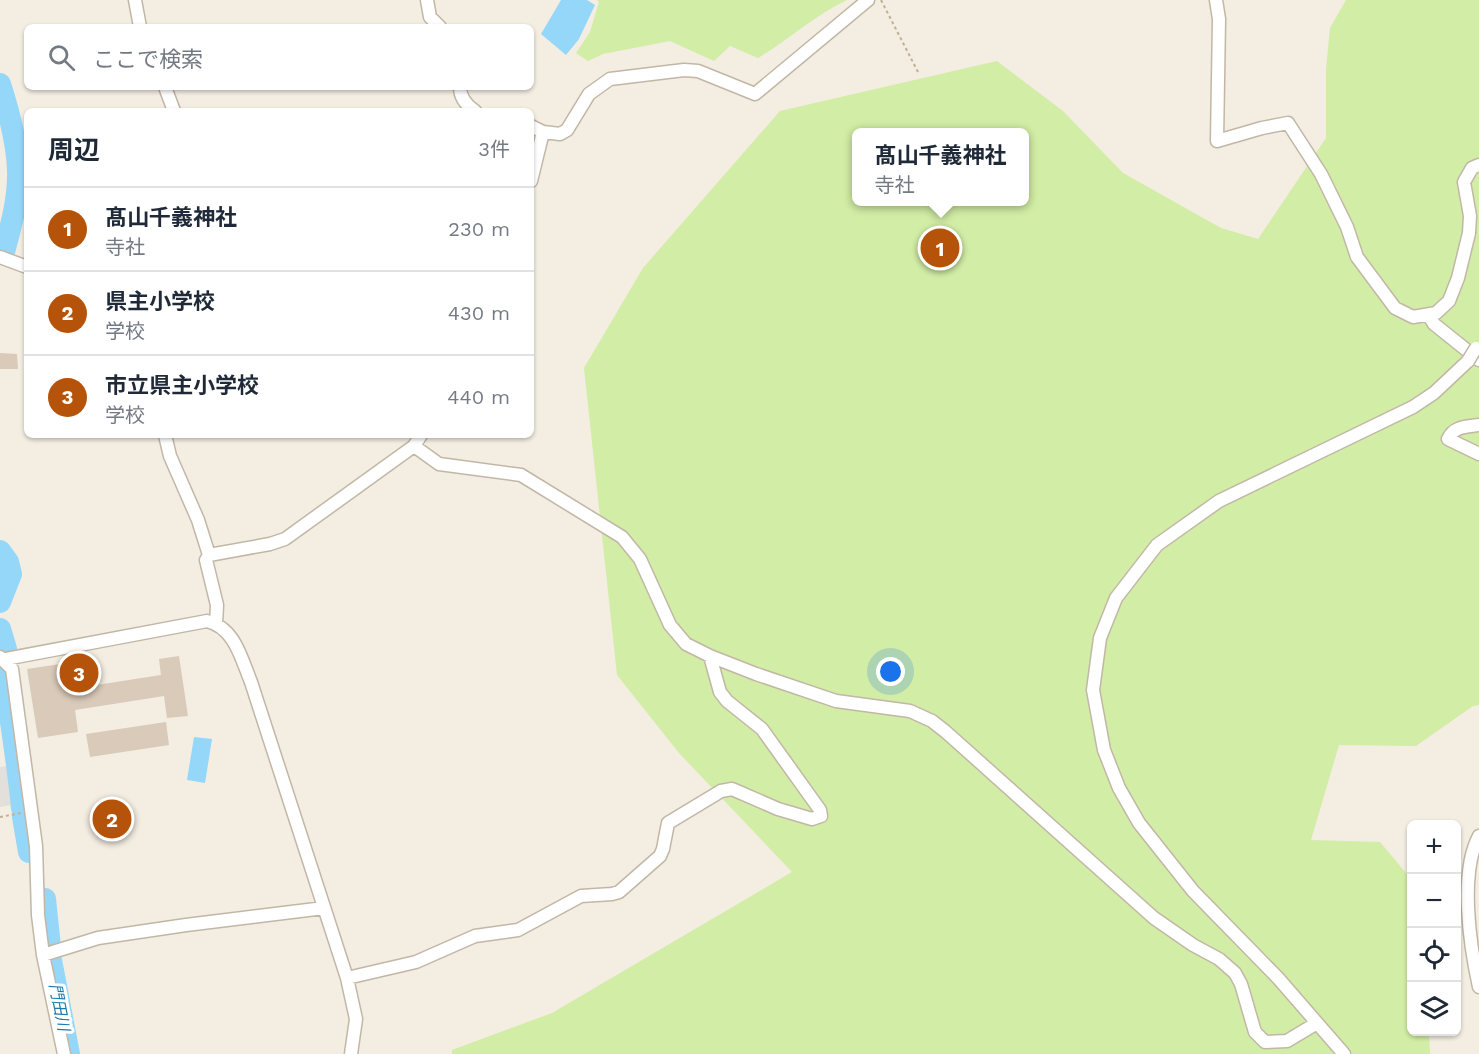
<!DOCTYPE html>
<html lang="ja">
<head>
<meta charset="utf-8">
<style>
	:root { --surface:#fff; --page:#f2f2f3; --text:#1f2937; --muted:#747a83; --line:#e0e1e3; --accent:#b45309 }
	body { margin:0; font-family:"Work Sans","Noto Sans JP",sans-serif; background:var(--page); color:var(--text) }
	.controls { position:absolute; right:18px; bottom:18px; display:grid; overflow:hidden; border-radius:9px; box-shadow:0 2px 4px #0004 }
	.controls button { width:54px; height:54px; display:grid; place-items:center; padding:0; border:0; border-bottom:2px solid var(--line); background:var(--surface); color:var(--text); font:30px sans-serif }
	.you { position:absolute; left:891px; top:672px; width:21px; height:21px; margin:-15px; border:4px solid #fff; border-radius:50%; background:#1a73e8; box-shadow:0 0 0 9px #1a73e833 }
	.badge { display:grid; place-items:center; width:39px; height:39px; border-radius:50%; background:var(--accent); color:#fff; font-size:20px; font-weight:700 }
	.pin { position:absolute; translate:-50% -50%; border:3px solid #fff; box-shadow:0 2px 6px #0006 }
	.popup { position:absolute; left:852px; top:128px; width:177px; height:78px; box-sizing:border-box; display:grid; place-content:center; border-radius:9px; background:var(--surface); filter:drop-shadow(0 2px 4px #0005); font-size:20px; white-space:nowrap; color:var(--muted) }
	.popup b { font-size:22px; color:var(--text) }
	.popup::after { content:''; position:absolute; left:50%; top:100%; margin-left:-12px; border:12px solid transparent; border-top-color:var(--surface) }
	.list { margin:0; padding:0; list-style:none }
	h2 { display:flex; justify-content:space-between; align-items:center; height:78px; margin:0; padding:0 24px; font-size:26px }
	h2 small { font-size:20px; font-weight:400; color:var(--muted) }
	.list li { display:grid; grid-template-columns:39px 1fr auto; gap:18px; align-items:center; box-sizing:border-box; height:84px; padding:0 24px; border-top:2px solid var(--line) }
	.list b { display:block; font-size:22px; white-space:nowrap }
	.list p { margin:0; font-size:20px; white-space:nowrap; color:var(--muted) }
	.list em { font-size:20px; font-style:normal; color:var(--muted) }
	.icon { flex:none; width:33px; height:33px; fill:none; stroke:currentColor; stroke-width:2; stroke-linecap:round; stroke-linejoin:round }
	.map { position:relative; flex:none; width:1479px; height:1054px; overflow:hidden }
	.search { position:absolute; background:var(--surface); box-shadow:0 2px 4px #0004; left:24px; top:24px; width:510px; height:66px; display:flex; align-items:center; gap:15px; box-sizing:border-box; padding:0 21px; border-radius:9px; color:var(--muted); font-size:22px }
	.panel { position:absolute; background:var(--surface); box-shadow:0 2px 4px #0004; left:24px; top:108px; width:510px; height:330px; border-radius:9px }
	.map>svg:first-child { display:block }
	.green { fill:#d2eda5; fill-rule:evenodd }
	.parking { fill:#e3dfdb }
	.water { fill:#95d7f9 }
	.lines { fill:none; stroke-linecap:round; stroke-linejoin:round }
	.river { stroke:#95d7f9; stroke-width:22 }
	.building { fill:#d9cab9 }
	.minor-casing { stroke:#c2b7a6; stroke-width:15 }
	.path { stroke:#c3af93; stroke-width:2; stroke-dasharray:3 3; stroke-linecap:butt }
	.minor { stroke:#fff; stroke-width:12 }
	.minor-bridge-casing { stroke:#c2b7a6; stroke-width:15; stroke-linecap:butt }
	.minor-bridge { stroke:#fff; stroke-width:12 }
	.labels { text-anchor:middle; stroke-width:6; stroke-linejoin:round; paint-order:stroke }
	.water-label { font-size:16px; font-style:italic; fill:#1e7aac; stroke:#fff }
</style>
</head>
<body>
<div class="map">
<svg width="1479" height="1054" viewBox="0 0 1479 1054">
	<rect width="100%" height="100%" fill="#f3ede2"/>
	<!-- green -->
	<path class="green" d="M 597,0 L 847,0 C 815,15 788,40 758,58 L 730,46 L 714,61 L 670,41 L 603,54 L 588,61 L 576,53 L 590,32 L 599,2 Z
		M 1346,0 L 1479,0 L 1479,705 L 1473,706 L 1416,746 L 1339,745 L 1311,840 L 1380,842 L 1411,879 L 1412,1032 L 1429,1032 L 1430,1054 L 452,1054 L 452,1050 L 552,1013 L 792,872 L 679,753 L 617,675 L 584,368 L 643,268 L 780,111 L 997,61 L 1063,111 L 1123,173 L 1221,228 L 1258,239 L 1326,138 L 1326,69 L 1330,28 ZM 856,132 L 1024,132 L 1024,202 L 856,202 Z"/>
	<!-- parking -->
	<path class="parking" d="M 12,765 L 17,804 L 0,807 L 0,767 Z"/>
	<!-- water -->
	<path class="water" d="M 561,0 L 587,0 L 595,5 L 579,39 L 566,55 L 541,34 Z
		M 194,737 L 212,739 L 205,783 L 187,780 Z"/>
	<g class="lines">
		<!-- river -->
		<path class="river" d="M 0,84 C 9,112 17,141 18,170 C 19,198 11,226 4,252
			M 0,551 L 8,562 L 11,574 L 0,602
			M 0,629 L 6,649
			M 5,676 C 10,720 18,764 22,808
			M 23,817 L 29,852
			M 45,899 L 50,947
			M 51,960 L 69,1054"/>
	</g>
	<!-- building -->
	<path class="building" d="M 0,353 L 17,354 L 18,369 L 0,369 Z
		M 179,656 L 188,716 L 167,718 L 164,696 L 75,710 L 78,732 L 38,738 L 27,669 L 67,663 L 71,689 L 161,675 L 159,659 Z
		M 166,722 L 169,745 L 90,757 L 86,734 Z"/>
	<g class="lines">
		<defs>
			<path id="minor" d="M 135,0 L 140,27
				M 427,0 L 430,17 L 440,27
				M 1216,0 L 1219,19 L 1217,141 L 1262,128 L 1288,123 L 1321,174 L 1347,227 L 1357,257 L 1395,308 L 1413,317 L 1436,313 L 1449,301 L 1458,278 L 1469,233 L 1470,216 L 1464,182 L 1472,168 L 1479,165
				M 165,87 L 174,111
				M 460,87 C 460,98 466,105 475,111
				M 531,126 L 543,132 L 531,181
				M 543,132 L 560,134 L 567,130 L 589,94 L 610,79 L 684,70 L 698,71 L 755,94 L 868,0
				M 0,257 L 27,267
				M 1429,316 L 1434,324 L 1479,360
				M 1479,425 C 1466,427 1454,426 1448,439 L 1479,454
				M 165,435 L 170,456 L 198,520 L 209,555
				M 414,446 L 439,464 L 521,475 L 622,537 L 640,559 L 670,625 L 686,644 L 710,656 L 756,674 L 836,701 L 910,711 L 932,721 L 946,732 L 1154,918 L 1193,945 L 1219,959 L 1235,973 L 1241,984 L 1255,1032 L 1265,1042 L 1287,1041 L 1317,1023
				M 216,624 L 217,605 L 206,560 L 209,555 L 270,544 L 285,539 L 414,446 L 421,435
				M 0,657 L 12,669 L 36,846 L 38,915 L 43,955 L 64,1054
				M 0,660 L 207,621 C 235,628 241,658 251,682 L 347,978 L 356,1019 L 351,1054
				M 1479,836 C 1459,873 1470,946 1479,987
				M 43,955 L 98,938 L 186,925 L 324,908
				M 347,978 L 416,962 L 475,936 L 518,930 L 581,896 L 612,894 L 619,892 L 660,856 L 663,849 L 668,823 L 721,791 L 732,789 L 778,809 L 812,819 L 821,816 L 820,810 L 762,729 L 727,701 L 720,692 L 710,656
				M 1344,1054 L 1278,978 L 1193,891 L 1139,823 L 1119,788 L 1104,750 L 1093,690 L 1100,638 L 1116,598 L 1157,545 L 1219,501 L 1413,407 L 1434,393 L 1468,361"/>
		</defs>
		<!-- minor casing -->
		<use href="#minor" class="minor-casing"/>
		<!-- path -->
		<path class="path" d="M 881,0 L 918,72
			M 0,817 L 21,813"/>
		<!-- minor -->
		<use href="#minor" class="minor"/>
		<defs>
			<path id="minor-bridge" d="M 1468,361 L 1476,348"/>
		</defs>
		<!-- minor-bridge casing -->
		<use href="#minor-bridge" class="minor-bridge-casing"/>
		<!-- minor-bridge -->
		<use href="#minor-bridge" class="minor-bridge"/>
	</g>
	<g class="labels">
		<!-- water labels -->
		<g class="water-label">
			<text transform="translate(60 1007) rotate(79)" y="6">門田川</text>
		</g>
	</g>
</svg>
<div class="controls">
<button>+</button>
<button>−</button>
<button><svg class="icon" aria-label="locate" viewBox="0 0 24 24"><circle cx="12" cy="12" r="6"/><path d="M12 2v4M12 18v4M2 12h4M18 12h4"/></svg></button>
<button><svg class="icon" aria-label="layers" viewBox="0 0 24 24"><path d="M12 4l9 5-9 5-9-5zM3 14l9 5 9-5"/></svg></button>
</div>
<div class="you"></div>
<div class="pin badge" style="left:940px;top:248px">1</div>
<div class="popup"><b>髙山千義神社</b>寺社</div>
<div class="pin badge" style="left:112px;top:819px">2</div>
<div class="pin badge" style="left:79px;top:673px">3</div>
<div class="search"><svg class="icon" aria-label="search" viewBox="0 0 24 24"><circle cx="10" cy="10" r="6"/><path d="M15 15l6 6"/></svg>ここで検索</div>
<section class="panel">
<h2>周辺<small>3件</small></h2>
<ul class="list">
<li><span class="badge">1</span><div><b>髙山千義神社</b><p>寺社</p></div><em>230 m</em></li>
<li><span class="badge">2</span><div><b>県主小学校</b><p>学校</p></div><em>430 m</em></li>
<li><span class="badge">3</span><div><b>市立県主小学校</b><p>学校</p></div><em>440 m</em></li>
</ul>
</section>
</div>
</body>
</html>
